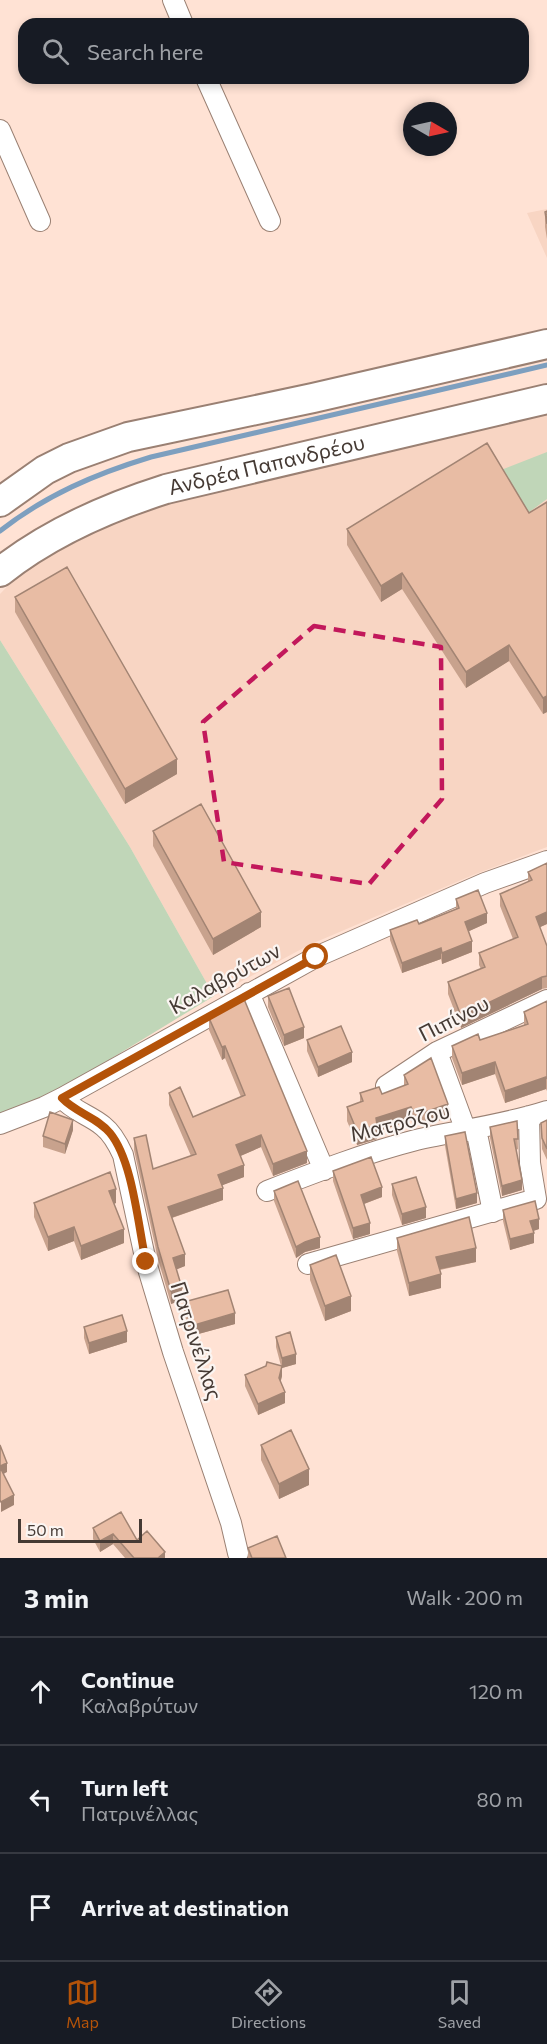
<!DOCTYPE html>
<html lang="en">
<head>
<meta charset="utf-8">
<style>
	:root { --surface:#171b24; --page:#242831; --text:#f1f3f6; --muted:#9ea1a6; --line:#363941; --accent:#b45309 }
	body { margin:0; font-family:Commissioner,sans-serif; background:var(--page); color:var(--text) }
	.compass { position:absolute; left:403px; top:102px; width:54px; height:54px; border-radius:50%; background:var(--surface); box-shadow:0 3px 9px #0003; rotate:99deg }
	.scale { position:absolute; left:18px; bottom:15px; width:124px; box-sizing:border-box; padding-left:6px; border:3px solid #453a34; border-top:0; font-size:16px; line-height:21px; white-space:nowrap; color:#453a34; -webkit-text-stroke:4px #fbf5f2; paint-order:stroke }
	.stop { position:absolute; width:18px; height:18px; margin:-14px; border:4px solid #b45309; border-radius:50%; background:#fff }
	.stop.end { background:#b45309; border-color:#fff; box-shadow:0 2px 6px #0008 }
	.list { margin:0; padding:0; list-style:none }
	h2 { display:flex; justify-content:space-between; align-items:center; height:78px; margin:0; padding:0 24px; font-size:26px }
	h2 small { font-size:20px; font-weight:400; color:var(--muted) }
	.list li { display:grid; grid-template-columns:39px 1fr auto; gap:18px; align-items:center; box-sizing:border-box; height:108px; padding:0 24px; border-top:2px solid var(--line) }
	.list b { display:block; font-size:22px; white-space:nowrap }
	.list p { margin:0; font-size:20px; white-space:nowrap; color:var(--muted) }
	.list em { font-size:20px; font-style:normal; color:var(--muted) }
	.icon { flex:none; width:33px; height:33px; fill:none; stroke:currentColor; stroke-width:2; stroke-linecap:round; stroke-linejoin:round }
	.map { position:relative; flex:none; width:547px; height:1558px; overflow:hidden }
	.search { position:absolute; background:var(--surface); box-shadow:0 3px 9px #0003; left:18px; right:18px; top:18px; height:66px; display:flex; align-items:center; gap:15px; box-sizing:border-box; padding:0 21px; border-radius:18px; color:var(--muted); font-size:22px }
	.sheet { height:402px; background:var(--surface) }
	nav { display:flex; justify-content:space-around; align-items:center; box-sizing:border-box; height:84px; border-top:2px solid var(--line); background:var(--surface); font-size:16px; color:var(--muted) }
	nav a { display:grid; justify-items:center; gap:3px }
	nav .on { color:var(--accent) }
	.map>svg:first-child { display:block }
	.built { fill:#f8d5c3 }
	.green { fill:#c0d6b8 }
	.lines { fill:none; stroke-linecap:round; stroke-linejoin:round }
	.stream { stroke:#7d9fbf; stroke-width:5 }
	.street-casing { stroke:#9a8073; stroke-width:22 }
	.secondary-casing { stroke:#9a8073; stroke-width:32 }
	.street { stroke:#fff; stroke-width:20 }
	.secondary { stroke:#fff; stroke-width:28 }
	.wall { fill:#c8a28d }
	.shaded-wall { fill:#a28473 }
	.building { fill:#e8bca4; stroke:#a28473; stroke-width:1.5 }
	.route { stroke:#b45309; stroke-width:8 }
	.marked { fill:none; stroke:#c2185b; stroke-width:4.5; stroke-dasharray:12 8; stroke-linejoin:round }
	.labels { text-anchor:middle; stroke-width:4.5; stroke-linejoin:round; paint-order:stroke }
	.street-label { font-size:21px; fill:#453a34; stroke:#fbf5f2 }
</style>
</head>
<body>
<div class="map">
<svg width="547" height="1558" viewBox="0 0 547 1558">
	<rect width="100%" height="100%" fill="#ffe2d4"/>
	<!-- built -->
	<path class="built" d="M 547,209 L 547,258 L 527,213 Z
		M 547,412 L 547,847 L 473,875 L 309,945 L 214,996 L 130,847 L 0,640 L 0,594 L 25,568 L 48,550 L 119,521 L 169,504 L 203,493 Z"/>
	<!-- green -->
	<path class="green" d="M 547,452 L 547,499 L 528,513 L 501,470 Z
		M 0,640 L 130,847 L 214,996 L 89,1072 L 31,1103 L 0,1114 Z"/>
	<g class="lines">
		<!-- stream -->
		<path class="stream" d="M 0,531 C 46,495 95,474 151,457 L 547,365"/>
		<defs>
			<path id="street" d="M 173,0 L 183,24
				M 206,78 L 270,221
				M 0,130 L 40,221
				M 249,993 L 324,1170
				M 437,1052 L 466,1131
				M 386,1086 L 437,1052 L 547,1000
				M 62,1098 C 73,1111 90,1115 103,1126 C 112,1133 118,1144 123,1155 L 146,1262 L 173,1352 L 231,1523 L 238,1553
				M 0,1124 L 44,1107 L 62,1098 L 316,957 L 485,883 L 547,861
				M 476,1129 L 493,1212
				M 267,1191 C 316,1172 365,1153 416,1140 C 460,1130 504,1125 547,1111
				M 308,1264 L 536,1199 L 530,1163 L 529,1116"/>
			<g id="secondary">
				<path d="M 0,502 L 45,470 L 69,458 L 128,437 L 313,398 L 547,344"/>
				<path id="s1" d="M 0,572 C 49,533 106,508 166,489 L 547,399"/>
			</g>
		</defs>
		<!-- street casing -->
		<use href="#street" class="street-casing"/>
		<!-- secondary casing -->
		<use href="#secondary" class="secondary-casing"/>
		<!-- street -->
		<use href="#street" class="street"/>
		<!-- secondary -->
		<use href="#secondary" class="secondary"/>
	</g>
	<!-- wall -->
	<path class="wall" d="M 547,211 L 547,239 L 545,227 L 545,212 Z
		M 547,502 L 547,712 L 543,714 L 509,661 L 466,688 L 402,589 L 381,602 L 347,545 L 347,529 L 529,513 Z
		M 15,597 L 177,774 L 125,804 L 15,612 Z
		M 153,831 L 261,927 L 213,955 L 153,846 Z
		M 547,863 L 547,924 L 540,927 L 547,946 L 547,988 L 542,989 L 461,1028 L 448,994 L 448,982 L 481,969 L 479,965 L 479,953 L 513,939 L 500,906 L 500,894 L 528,882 L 528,872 Z
		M 456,899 L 487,923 L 469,931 L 472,952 L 442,964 L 441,959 L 402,973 L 390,940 L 390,930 L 419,924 L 456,910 Z
		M 268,996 L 304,1038 L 284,1046 L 268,1007 Z
		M 547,1001 L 547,1091 L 546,1089 L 505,1103 L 495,1074 L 462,1085 L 452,1058 L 452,1046 L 480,1040 L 524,1025 L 524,1012 Z
		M 209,1018 L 307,1163 L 273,1176 L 261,1147 L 240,1156 L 244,1177 L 222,1185 L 223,1200 L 172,1218 L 185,1266 L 176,1269 L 182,1300 L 171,1304 L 158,1259 L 134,1150 L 134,1138 L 153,1169 L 191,1156 L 169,1105 L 169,1093 L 193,1117 L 241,1097 L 225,1058 L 222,1060 L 209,1030 Z
		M 307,1040 L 352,1062 L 318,1077 L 307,1051 Z
		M 404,1075 L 448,1117 L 425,1126 L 413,1124 L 411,1120 L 377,1132 L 377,1139 L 357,1145 L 347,1121 L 347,1107 L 360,1102 L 360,1093 L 382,1094 L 404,1086 Z
		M 547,1120 L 547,1160 L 542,1149 L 541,1123 Z
		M 517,1121 L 518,1149 L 516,1150 L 522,1190 L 502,1196 L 490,1138 L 490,1127 Z
		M 73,1130 L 65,1154 L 43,1147 L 43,1136 Z
		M 445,1136 L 477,1203 L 456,1209 L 445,1146 Z
		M 333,1171 L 382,1197 L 364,1204 L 370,1234 L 353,1239 L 333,1181 Z
		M 392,1184 L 426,1218 L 402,1225 L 392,1195 Z
		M 274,1191 L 320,1248 L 305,1252 L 296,1258 L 274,1201 Z
		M 34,1203 L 116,1203 L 114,1204 L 124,1243 L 81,1260 L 74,1241 L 48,1251 L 34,1217 Z
		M 503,1210 L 539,1229 L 533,1231 L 534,1243 L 510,1250 L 503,1221 Z
		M 397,1238 L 476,1262 L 440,1270 L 441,1288 L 409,1296 L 397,1251 Z
		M 310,1265 L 351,1311 L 325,1321 L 310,1280 Z
		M 184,1302 L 235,1324 L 191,1336 L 184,1313 Z
		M 84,1327 L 127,1342 L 89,1354 L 84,1338 Z
		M 276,1337 L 296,1364 L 282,1368 L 282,1376 L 280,1382 L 285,1403 L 258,1415 L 245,1386 L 245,1375 L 281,1366 L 276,1347 Z
		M 261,1445 L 309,1485 L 279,1499 L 261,1460 Z
		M 93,1528 L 137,1540 L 165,1558 L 125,1558 L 113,1544 L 100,1552 L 93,1539 Z
		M 248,1548 L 286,1558 L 248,1558 Z"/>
	<!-- shaded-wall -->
	<path class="shaded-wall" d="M 402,573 L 402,589 L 381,602 L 381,586 Z
		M 509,645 L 509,661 L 466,688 L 466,672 Z
		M 547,696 L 547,712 L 543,714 L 543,698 Z
		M 177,759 L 177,774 L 125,804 L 125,789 Z
		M 261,912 L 261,927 L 213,955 L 213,939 Z
		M 547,912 L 547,924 L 536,929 L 536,917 Z
		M 487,913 L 487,923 L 465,933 L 465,922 Z
		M 472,941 L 472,952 L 442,964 L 442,953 Z
		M 441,948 L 441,959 L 402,973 L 402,963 Z
		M 542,977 L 542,989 L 461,1028 L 461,1016 Z
		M 304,1027 L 304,1038 L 284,1046 L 284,1035 Z
		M 225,1046 L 225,1058 L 222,1060 L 222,1047 Z
		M 352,1052 L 352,1062 L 318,1077 L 318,1067 Z
		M 495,1062 L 495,1074 L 462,1085 L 462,1073 Z
		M 546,1077 L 546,1089 L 505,1103 L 505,1091 Z
		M 448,1104 L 448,1117 L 425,1126 L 425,1112 Z
		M 411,1107 L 411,1120 L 377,1132 L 377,1139 L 357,1145 L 357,1131 L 376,1118 Z
		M 73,1120 L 73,1130 L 65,1154 L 65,1144 Z
		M 261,1135 L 261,1147 L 236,1158 L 236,1145 Z
		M 307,1151 L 307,1163 L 273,1176 L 273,1164 Z
		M 244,1165 L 244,1177 L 218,1187 L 218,1175 Z
		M 522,1180 L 522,1190 L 502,1196 L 502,1186 Z
		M 382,1187 L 382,1197 L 361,1205 L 361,1195 Z
		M 223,1188 L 223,1200 L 168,1219 L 168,1207 Z
		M 116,1189 L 116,1203 L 109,1205 L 109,1191 Z
		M 477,1193 L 477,1203 L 456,1209 L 456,1199 Z
		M 426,1207 L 426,1218 L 402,1225 L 402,1214 Z
		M 539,1219 L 539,1229 L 530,1232 L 530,1221 Z
		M 370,1223 L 370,1234 L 353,1239 L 353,1228 Z
		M 74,1227 L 74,1241 L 48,1251 L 48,1237 Z
		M 124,1229 L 124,1243 L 81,1260 L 81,1246 Z
		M 534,1233 L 534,1243 L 510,1250 L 510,1239 Z
		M 320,1237 L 320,1248 L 305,1252 L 296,1258 L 296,1247 L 305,1242 Z
		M 476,1248 L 476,1262 L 436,1270 L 436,1257 Z
		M 185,1254 L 185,1266 L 173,1271 L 173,1258 Z
		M 441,1274 L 441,1288 L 409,1296 L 409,1283 Z
		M 182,1288 L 182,1300 L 171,1304 L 171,1291 Z
		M 351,1296 L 351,1311 L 325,1321 L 325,1306 Z
		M 235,1313 L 235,1324 L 191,1336 L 191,1326 Z
		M 127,1331 L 127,1342 L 89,1354 L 89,1343 Z
		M 296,1354 L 296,1364 L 282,1368 L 282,1358 Z
		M 282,1366 L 282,1376 L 279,1389 L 279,1378 Z
		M 285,1392 L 285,1403 L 258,1415 L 258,1404 Z
		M 7,1463 L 7,1472 L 0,1476 L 0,1466 Z
		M 309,1469 L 309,1485 L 279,1499 L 279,1484 Z
		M 14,1495 L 14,1505 L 1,1512 L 1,1502 Z
		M 113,1534 L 113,1544 L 100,1552 L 100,1541 Z
		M 165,1552 L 165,1558 L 158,1558 Z"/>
	<!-- building -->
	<path class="building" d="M 547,211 L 547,224 L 545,212 Z
		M 487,443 L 529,513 L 547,502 L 547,696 L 543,698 L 509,645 L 466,672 L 402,573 L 381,586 L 347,529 Z
		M 67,567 L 177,759 L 125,789 L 15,597 Z
		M 201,804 L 261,912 L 213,939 L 153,831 Z
		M 547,863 L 547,912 L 536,917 L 547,946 L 547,976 L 542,977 L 461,1016 L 448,982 L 485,967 L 479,953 L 518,937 L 500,894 L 532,880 L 528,872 Z
		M 478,890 L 487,913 L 465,922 L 472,941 L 442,953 L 441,948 L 402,963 L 390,930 L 417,920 L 419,924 L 459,908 L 456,899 Z
		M 289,988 L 304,1027 L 284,1035 L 268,996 Z
		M 244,999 L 307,1151 L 273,1164 L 261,1135 L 236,1145 L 244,1165 L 218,1175 L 223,1188 L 168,1207 L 185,1254 L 173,1258 L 182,1288 L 171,1291 L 158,1247 L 134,1138 L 146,1135 L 153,1169 L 196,1154 L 169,1093 L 180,1087 L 193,1117 L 245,1095 L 225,1046 L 222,1047 L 209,1018 Z
		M 547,1001 L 547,1079 L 546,1077 L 505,1091 L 495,1062 L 462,1073 L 452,1046 L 478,1034 L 480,1040 L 528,1024 L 524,1012 Z
		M 341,1026 L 352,1052 L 318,1067 L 307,1040 Z
		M 431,1058 L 448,1104 L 425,1112 L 413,1111 L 411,1107 L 376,1118 L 377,1125 L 357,1131 L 347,1107 L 363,1101 L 360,1093 L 379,1087 L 382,1094 L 408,1084 L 404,1075 Z
		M 50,1112 L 73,1120 L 65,1144 L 43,1136 Z
		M 547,1120 L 547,1149 L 542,1138 L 541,1123 Z
		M 517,1121 L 518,1139 L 514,1139 L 522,1180 L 502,1186 L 490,1127 Z
		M 465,1132 L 477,1193 L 456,1199 L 445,1136 Z
		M 371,1157 L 382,1187 L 361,1195 L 370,1223 L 353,1228 L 333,1171 Z
		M 110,1172 L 116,1189 L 109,1191 L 124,1229 L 81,1246 L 74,1227 L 48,1237 L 34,1203 Z
		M 416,1177 L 426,1207 L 402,1214 L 392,1184 Z
		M 298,1181 L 320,1237 L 305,1242 L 296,1247 L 274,1191 Z
		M 535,1201 L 539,1219 L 530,1221 L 534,1233 L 510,1239 L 503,1210 Z
		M 469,1217 L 476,1248 L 436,1257 L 441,1274 L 409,1283 L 397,1238 Z
		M 336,1255 L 351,1296 L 325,1306 L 310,1265 Z
		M 228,1290 L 235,1313 L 191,1326 L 184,1302 Z
		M 122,1315 L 127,1331 L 89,1343 L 84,1327 Z
		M 290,1332 L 296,1354 L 282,1358 L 276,1337 Z
		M 267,1362 L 282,1366 L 279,1378 L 285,1392 L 258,1404 L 245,1375 L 266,1366 Z
		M 291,1430 L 309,1469 L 279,1484 L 261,1445 Z
		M 0,1445 L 7,1463 L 0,1466 Z
		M 0,1467 L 14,1495 L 1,1502 L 0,1500 Z
		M 121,1512 L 137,1540 L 147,1531 L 165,1552 L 158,1558 L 134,1558 L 113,1534 L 100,1541 L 93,1528 Z
		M 277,1536 L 286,1558 L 252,1558 L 248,1548 Z"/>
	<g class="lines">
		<!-- route -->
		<path class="route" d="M 146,1262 C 138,1226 133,1161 110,1133 C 97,1117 76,1113 62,1098 L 316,957"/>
	</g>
	<!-- marked area -->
	<path class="marked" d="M 314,626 L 441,647 L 442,799 L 369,884 L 224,862 L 203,722 Z"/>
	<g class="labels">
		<!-- street labels -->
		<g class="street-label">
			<text dy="7" stroke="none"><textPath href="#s1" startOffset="290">Ανδρέα Παπανδρέου</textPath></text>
			<text transform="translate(225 979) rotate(-29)" y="7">Καλαβρύτων</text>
			<text transform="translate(454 1019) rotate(-27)" y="7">Πιπίνου</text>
			<text transform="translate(400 1123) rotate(-14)" y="7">Ματρόζου</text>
			<text transform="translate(196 1341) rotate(72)" y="7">Πατρινέλλας</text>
		</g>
	</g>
</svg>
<svg class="compass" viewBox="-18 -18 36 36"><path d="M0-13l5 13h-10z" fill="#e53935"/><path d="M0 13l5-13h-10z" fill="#9ea1a6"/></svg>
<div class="scale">50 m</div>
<div class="stop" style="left:316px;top:957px"></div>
<div class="stop end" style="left:146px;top:1262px"></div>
<div class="search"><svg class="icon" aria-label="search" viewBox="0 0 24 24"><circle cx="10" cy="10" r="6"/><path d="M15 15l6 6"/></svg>Search here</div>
</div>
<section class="sheet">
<h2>3 min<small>Walk · 200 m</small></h2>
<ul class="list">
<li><svg class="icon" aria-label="ahead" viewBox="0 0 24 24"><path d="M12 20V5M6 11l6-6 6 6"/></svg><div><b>Continue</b><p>Καλαβρύτων</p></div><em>120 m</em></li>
<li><svg class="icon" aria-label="left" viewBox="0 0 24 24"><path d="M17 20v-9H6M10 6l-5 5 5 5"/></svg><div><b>Turn left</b><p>Πατρινέλλας</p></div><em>80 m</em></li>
<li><svg class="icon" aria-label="arrive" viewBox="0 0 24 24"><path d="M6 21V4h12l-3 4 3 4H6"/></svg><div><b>Arrive at destination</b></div></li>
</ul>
</section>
<nav>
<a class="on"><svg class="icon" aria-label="map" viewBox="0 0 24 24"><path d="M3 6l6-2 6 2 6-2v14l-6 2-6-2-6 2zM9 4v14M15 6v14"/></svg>Map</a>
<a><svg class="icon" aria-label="directions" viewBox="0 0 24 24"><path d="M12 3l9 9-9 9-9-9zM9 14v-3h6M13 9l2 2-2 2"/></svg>Directions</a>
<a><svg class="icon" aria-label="saved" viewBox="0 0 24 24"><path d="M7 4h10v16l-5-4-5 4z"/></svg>Saved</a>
</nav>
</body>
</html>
